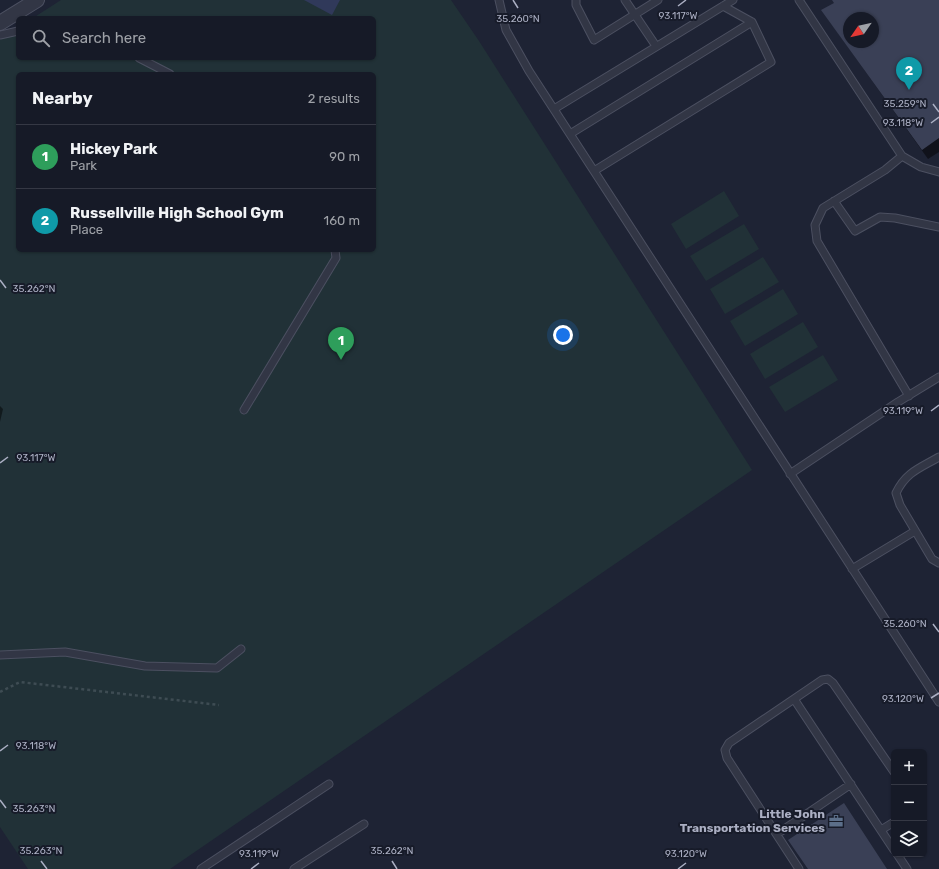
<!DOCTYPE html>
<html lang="en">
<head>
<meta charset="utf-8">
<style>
	:root { --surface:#161a27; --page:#232733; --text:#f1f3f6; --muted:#9ea1a7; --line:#353844; --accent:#7c3aed }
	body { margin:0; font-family:Rubik,sans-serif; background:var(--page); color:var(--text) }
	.controls { position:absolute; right:12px; bottom:12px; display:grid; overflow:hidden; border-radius:6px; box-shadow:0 1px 3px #0004 }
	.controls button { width:36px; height:36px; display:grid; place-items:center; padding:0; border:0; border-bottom:1px solid var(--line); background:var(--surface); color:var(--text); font:20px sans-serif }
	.compass { position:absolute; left:843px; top:12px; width:36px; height:36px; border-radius:50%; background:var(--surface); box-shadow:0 1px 3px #0004; rotate:236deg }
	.you { position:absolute; left:563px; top:335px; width:14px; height:14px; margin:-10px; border:3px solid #fff; border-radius:50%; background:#1a73e8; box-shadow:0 0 0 6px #1a73e833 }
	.badge { display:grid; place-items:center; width:26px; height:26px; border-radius:50%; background:var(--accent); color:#fff; font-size:13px; font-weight:700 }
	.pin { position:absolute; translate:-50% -33px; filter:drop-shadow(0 1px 2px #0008) }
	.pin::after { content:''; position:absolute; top:21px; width:14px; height:12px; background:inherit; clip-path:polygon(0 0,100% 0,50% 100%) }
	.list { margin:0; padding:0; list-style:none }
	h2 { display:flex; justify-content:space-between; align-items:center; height:52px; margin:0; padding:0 16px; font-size:17px }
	h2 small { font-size:13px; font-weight:400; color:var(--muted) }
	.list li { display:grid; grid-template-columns:26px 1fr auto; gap:12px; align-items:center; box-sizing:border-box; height:64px; padding:0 16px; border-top:1px solid var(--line) }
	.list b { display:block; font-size:15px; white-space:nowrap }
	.list p { margin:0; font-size:13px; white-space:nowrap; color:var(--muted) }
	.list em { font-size:13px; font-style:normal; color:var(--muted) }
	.icon { flex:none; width:22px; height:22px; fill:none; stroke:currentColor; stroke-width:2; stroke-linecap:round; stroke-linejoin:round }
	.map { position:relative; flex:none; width:939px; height:869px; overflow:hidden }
	.search { position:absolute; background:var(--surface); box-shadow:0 1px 3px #0004; left:16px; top:16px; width:360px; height:44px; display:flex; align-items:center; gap:10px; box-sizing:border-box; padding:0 14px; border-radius:6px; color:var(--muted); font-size:15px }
	.panel { position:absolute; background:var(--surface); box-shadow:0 1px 3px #0004; left:16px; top:72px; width:360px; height:180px; border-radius:6px }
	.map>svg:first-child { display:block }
	.green { fill:#213137; fill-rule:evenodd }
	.water { fill:#30395a }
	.shadow { fill:#0007; fill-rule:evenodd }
	.building { fill:#3a4056; fill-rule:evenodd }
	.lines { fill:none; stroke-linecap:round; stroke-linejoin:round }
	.lane-casing { stroke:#4c5061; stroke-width:9 }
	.street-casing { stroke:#4c5061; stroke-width:16 }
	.path { stroke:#3e4c53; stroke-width:2.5; stroke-dasharray:3 3; stroke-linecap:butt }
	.lane { stroke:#323645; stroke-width:7 }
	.street { stroke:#323645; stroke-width:14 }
	.ticks { fill:none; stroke:#abafc3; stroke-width:1.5 }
	.labels { text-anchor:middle; stroke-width:4; stroke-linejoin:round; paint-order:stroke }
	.poi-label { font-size:12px; font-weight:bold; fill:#abafc3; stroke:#171b29; text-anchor:end }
	.ticks-label { font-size:10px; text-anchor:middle; fill:#abafc3; stroke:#171b29; stroke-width:4; stroke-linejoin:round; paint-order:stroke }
</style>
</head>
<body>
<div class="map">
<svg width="939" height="869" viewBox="0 0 939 869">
	<rect width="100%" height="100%" fill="#1e2334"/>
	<!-- green -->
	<path class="green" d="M 61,0 L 451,0 L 479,41 L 752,470 L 170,869 L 28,869 L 0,827 L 0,40 L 18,28 L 18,58 L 374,58 L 374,18 L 33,18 ZM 18,74 L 374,74 L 374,250 L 18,250 Z
		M 724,191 L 739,216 L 686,249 L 671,224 Z
		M 744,224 L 759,249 L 706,281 L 690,256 Z
		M 763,257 L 779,282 L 725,314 L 710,289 Z
		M 783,289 L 798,314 L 745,346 L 730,321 Z
		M 803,322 L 818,347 L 765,379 L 750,354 Z
		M 823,355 L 838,380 L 785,412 L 769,387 Z"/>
	<!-- water -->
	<path class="water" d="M 304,0 L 340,0 L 332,15 Z"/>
	<!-- shadow -->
	<path class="shadow" d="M 939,0 L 939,152 L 928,159 L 828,19 ZM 849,18 L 873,18 L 873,42 L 849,42 Z
		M 0,406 L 3,409 L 0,422 Z"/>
	<!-- building -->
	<path class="building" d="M 832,0 L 939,0 L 939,138 L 922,150 L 821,10 L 834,3 ZM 849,18 L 873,18 L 873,42 L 849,42 Z
		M 844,803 L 887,869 L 808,869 L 788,840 Z"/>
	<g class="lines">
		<defs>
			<path id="lane" d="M 499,0 L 506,30 L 529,71 L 939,702
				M 576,0 L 576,5 L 594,40 L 658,0
				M 625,0 L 656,46
				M 799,0 L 902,156 L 921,167 L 939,172
				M 0,35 L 18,31
				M 139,58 L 170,74
				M 554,109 L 733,0
				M 570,134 L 752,22
				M 902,156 L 885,170 L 823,208 L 815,225 L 817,241 L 909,396
				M 594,171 L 771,62 L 752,22 L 723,6
				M 834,201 L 855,231 L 880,217 L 895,218 L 939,227
				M 244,410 L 336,258 L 335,250
				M 939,457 C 920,468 906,472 896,493 L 900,505 L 932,559 L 939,563
				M 790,474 L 898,402 L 939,377
				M 852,569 L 915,531
				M 0,655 L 65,652 L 145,666 L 217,668 L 241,649
				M 794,699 L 894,850
				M 881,830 L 894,822
				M 777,834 L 851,784
				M 897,854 L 907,869
				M 201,869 L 329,784
				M 294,869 L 364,824
				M 799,869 L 727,758 L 725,750 L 729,743 L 822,680 L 828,679 L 833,683 L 894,772"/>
			<path id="street" d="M 0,23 L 37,0"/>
		</defs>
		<!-- lane casing -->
		<use href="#lane" class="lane-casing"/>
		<!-- street casing -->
		<use href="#street" class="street-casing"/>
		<!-- path -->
		<path class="path" d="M 0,692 L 20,682 L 219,705"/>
		<!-- lane -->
		<use href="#lane" class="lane"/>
		<!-- street -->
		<use href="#street" class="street"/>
	</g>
	<!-- ticks -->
	<path class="ticks" d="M 513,0 L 518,8M 678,6 L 686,0M 933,104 L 939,112M 931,123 L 939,117M 0,280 L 6,288M 931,411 L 939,405M 0,463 L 8,457M 933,624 L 939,632M 931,698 L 939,693M 0,751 L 8,745M 0,800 L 6,808M 41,861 L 47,869M 392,861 L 397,869M 251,869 L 259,863M 678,869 L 686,863"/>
	<!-- icons -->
	<defs>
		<symbol id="office-bare" viewBox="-9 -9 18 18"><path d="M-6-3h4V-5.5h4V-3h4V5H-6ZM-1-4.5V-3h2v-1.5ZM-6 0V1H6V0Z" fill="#5c6f8a" stroke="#171b29" stroke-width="2.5" paint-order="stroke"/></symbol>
	</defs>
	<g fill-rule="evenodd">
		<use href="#office-bare" x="826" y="811" width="20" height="20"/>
	</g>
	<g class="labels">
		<!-- poi labels -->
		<g class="poi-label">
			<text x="825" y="818">Little John<tspan x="825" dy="14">Transportation Services</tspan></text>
		</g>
	</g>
	<g class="ticks-label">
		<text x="678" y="19">93.117°W</text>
		<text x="518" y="22">35.260°N</text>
		<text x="905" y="107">35.259°N</text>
		<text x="903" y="126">93.118°W</text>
		<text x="34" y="292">35.262°N</text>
		<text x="903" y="414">93.119°W</text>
		<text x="36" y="461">93.117°W</text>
		<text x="905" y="627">35.260°N</text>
		<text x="903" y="702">93.120°W</text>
		<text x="36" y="749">93.118°W</text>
		<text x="34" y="812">35.263°N</text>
		<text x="41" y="854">35.263°N</text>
		<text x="392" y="854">35.262°N</text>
		<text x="259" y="857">93.119°W</text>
		<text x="686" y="857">93.120°W</text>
	</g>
</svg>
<div class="controls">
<button>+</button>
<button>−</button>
<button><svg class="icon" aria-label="layers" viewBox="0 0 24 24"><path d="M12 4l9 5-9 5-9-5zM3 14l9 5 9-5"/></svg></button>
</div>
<svg class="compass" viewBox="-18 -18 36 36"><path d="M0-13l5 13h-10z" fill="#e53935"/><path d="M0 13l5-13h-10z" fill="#9ea1a7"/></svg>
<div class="you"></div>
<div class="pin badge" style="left:341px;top:360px;background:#2e9e5b">1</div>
<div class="pin badge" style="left:909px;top:90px;background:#0f9aa8">2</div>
<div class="search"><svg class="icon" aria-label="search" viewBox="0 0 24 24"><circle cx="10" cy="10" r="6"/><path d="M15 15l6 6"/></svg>Search here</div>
<section class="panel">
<h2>Nearby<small>2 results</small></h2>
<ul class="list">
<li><span class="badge" style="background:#2e9e5b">1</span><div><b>Hickey Park</b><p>Park</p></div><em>90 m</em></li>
<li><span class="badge" style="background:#0f9aa8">2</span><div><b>Russellville High School Gym</b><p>Place</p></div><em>160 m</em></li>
</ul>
</section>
</div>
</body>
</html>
